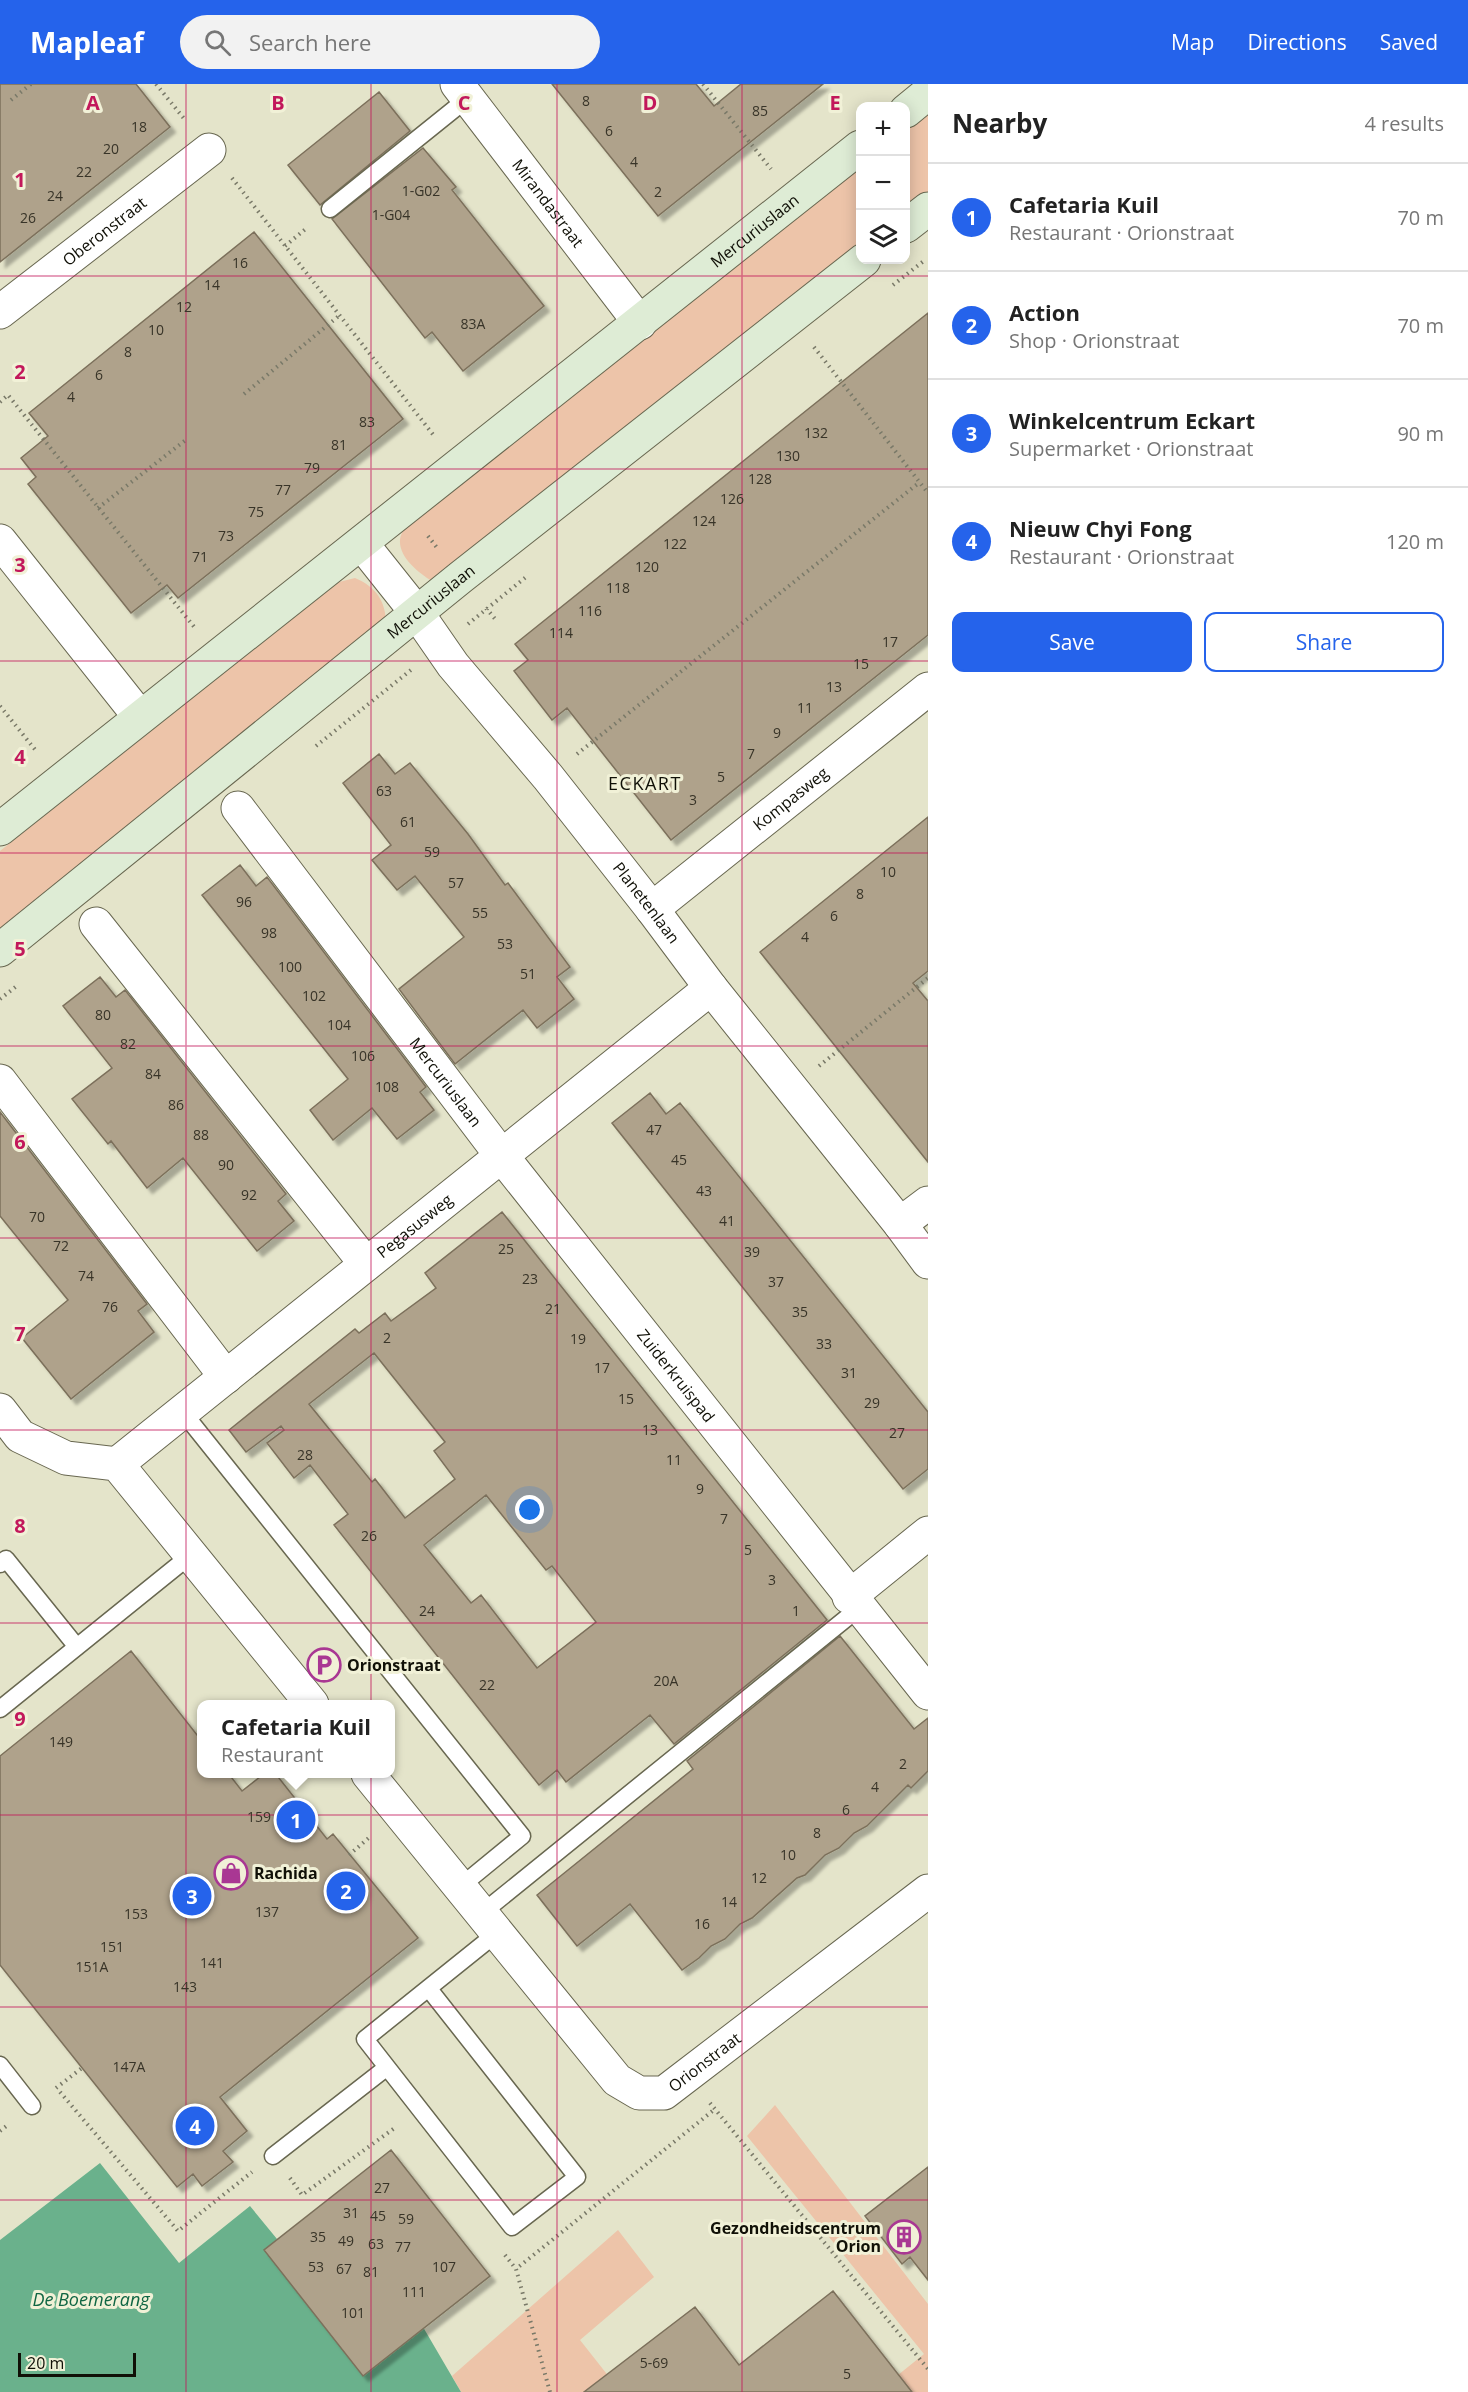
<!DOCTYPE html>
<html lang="en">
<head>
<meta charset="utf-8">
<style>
	:root { --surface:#fff; --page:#f2f2f2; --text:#222; --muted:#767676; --line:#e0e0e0; --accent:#2563eb }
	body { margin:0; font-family:"Open Sans",sans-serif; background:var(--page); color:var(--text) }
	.controls { position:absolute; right:18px; top:18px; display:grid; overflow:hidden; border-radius:12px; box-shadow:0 3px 15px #0003 }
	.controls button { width:54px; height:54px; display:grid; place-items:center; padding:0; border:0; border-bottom:2px solid var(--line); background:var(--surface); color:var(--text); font:30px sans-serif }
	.scale { position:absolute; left:18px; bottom:15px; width:118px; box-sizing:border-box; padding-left:6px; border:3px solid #101007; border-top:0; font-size:16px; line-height:21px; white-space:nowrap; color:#101007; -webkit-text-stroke:4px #f1f1d7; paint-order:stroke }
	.you { position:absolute; left:530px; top:1426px; width:21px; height:21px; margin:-15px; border:4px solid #fff; border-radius:50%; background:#1a73e8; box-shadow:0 0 0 9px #1a73e833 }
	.badge { display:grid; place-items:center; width:39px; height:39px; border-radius:50%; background:var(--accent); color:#fff; font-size:20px; font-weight:700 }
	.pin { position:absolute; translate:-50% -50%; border:3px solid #fff; box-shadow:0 2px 6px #0006 }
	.popup { position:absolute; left:197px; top:1616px; width:198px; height:78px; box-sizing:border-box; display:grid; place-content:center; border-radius:12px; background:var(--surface); filter:drop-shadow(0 2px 4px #0005); font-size:20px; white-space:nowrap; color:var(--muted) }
	.popup b { font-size:22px; color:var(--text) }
	.popup::after { content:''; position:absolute; left:50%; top:100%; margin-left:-12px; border:12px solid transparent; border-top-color:var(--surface) }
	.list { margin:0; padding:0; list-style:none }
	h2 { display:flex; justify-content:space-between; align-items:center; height:78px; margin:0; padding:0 24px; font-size:26px }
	h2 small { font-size:20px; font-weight:400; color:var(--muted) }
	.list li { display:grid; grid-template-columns:39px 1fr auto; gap:18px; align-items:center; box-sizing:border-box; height:108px; padding:0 24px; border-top:2px solid var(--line) }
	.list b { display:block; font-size:22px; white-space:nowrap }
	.list p { margin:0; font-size:20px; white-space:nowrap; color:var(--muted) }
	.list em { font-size:20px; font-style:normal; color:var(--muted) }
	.actions { display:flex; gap:12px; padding:18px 24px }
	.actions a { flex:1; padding:14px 0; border:2px solid var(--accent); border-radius:12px; text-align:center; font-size:21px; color:var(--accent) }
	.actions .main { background:var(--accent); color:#fff }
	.icon { flex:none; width:33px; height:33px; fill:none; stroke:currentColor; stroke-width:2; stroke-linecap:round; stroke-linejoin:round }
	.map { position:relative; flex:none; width:928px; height:2308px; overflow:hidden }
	header { display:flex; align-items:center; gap:36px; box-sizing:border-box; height:84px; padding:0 30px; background:var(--accent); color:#fff }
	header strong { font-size:28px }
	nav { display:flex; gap:33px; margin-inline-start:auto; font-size:21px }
	.search { width:420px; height:54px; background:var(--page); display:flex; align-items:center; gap:15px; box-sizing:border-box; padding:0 21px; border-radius:33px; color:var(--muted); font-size:22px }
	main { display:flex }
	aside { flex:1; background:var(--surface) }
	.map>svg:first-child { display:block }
	.green { fill:#edc4a9 }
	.water { fill:#6ab18c }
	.building { fill:#afa28b; stroke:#7c705b; stroke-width:1.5; fill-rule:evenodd; filter:url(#shadow) }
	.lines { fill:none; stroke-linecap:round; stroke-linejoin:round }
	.lane-casing { stroke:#686750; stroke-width:19 }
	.street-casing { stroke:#686750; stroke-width:35 }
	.secondary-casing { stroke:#686750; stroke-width:35 }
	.path { stroke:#797968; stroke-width:4; stroke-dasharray:1.5 4.5; stroke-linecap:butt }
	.lane { stroke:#fff; stroke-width:16 }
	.street { stroke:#fff; stroke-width:33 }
	.secondary { stroke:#deecd5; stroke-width:33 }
	.grid { fill:none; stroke:#c2185b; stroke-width:1.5; stroke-opacity:0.55 }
	.labels { text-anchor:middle; stroke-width:6; stroke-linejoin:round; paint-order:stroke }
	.number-label { font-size:14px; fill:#383428 }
	.street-label { font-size:16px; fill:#101007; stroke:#f1f1d7 }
	.poi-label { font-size:16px; font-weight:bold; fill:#101007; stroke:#f1f1d7; text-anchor:start }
	.neighbourhood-label { font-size:18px; letter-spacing:1.5px; fill:#101007; stroke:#f1f1d7 }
	.water-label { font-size:18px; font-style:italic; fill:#106643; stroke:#f1f1d7 }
	.grid-label { font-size:20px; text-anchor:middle; font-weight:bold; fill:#c2185b; stroke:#f1f1d7; stroke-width:6; stroke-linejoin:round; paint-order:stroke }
</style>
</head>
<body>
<header>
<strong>Mapleaf</strong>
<div class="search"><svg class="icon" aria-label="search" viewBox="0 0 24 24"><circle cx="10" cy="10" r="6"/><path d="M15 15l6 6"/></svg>Search here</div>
<nav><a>Map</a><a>Directions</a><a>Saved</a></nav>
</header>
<main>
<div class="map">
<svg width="928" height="2308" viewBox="0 0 928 2308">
	<defs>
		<filter id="shadow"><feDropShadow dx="5.5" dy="5.5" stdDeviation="1.5" flood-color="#0004"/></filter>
	</defs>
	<rect width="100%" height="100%" fill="#e4e4ca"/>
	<!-- green -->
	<path class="green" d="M 928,26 L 928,109 L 906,127 L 906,44 Z
		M 860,80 L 860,163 L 432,497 C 417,488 391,467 403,447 C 407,440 416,435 421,430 Z
		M 355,494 C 376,503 386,517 386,540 L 0,851 L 0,767 L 339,498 Z
		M 775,2021 L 928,2220 L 928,2308 L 877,2308 L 924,2270 L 747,2052 Z
		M 618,2146 L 654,2193 L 580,2256 L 621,2308 L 461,2308 L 452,2292 Z"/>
	<!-- water -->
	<path class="water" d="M 100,2079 L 179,2179 L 250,2122 L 277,2155 L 265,2166 L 363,2292 L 423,2243 L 461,2308 L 0,2308 L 0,2156 Z"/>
	<!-- building -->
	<path class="building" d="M 0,0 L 136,0 L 170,43 L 0,178 Z
		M 552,0 L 696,0 L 714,22 L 741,0 L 823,0 L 658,132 Z
		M 379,8 L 410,47 L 320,121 L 288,81 Z
		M 423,64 L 456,103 L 452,106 L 544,222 L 463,287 L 432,248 L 425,254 L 332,135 Z
		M 254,148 L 403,335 L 178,514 L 167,501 L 131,529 L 28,400 L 36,393 L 21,374 L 48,352 L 29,329 Z
		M 928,229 L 928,551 L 671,756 L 567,624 L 552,636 L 514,587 L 528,576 L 515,560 Z
		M 379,670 L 395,690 L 410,679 L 468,750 L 505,801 L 508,799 L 570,883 L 557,893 L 574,915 L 537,944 L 523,926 L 455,980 L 399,905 L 464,853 L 415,792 L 397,806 L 372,776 L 391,761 L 343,699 Z
		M 928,733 L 928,887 L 913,899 L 928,917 L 928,1078 L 760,868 Z
		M 240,781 L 256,802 L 267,793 L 426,1003 L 420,1008 L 434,1026 L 397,1055 L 372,1024 L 333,1056 L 310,1026 L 348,995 L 202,811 Z
		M 100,893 L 116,913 L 125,906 L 286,1110 L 278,1117 L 294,1137 L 257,1167 L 183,1074 L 147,1104 L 111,1057 L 108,1060 L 72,1015 L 112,984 L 63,922 Z
		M 650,1009 L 666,1030 L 680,1019 L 928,1328 L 928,1385 L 903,1405 L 612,1039 Z
		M 0,1028 L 147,1220 L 138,1227 L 154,1248 L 71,1315 L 22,1254 L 68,1216 L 0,1132 Z
		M 502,1128 L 827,1536 L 674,1660 L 650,1631 L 566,1698 L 557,1686 L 539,1701 L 334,1441 L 348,1430 L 310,1381 L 294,1394 L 267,1359 L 284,1346 L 281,1342 L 246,1368 L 229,1346 L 355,1245 L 359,1249 L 385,1229 L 391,1237 L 436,1204 L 425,1189 ZM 374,1269 L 445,1358 L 434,1367 L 455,1395 L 405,1434 L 375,1395 L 372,1398 L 309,1320 ZM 486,1411 L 546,1486 L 552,1482 L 596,1538 L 537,1584 L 481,1511 L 471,1519 L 424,1461 Z
		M 840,1552 L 914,1645 L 928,1634 L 928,1687 L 911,1704 L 908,1701 L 867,1742 L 854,1749 L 839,1764 L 825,1771 L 805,1791 L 797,1794 L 752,1834 L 740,1840 L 725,1855 L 711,1862 L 699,1874 L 682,1886 L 630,1820 L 577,1862 L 537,1811 L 693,1685 L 687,1677 Z
		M 131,1567 L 201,1656 L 201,1689 L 228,1689 L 242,1707 L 265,1689 L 275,1689 L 327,1755 L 333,1750 L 418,1854 L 220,2013 L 247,2047 L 223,2067 L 233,2078 L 202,2102 L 193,2090 L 177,2103 L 0,1881 L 0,1672 Z
		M 391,2066 L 490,2192 L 363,2292 L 264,2166 Z
		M 928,2083 L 928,2196 L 910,2173 L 902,2180 L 865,2132 Z
		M 833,2207 L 912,2308 L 584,2308 L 695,2223 L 739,2281 Z"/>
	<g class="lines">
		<defs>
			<path id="lane" d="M 330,125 L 468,14
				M 182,1327 L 522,1752 L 461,1802
				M 0,1480 L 6,1475 L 77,1563
				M 0,1625 L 192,1470
				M 482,1829 L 859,1524
				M 429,1905 L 577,2093 L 512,2143 L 365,1955 L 497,1849
				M 0,1981 L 32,2022
				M 273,2072 L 386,1984"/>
			<g id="street">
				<path id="s1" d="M 457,0 L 640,239"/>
				<path id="s2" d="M 0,228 L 209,66"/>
				<path d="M 0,457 L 140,633"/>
				<path id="s3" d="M 362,460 L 417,529 L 453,581 L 548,693 L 652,825 L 711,904 L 900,1140 L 928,1178"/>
				<path id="s4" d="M 238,724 L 501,1071 L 928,1609"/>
				<path id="s5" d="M 652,825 L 928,605"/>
				<path d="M 96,840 L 366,1180"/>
				<path d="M 0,997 L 226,1293"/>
				<path d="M 900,1140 L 928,1119"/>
				<path d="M 0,1326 L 20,1352 L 66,1374 L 117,1380 L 312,1620"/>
				<path id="s6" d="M 117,1380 L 711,904"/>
				<path d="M 849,1513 L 928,1449"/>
				<path id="s7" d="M 368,1690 L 617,1996 L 639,2009 L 664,2009 L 928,1807"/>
			</g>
			<g id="secondary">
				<path d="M 906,27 L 928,9"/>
				<path d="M 906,142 L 928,125"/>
				<path id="s8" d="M 0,745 L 860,63"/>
				<path id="s9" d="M 0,866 L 461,493 L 864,176"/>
			</g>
		</defs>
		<!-- lane casing -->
		<use href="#lane" class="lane-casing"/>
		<!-- street casing -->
		<use href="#street" class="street-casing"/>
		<!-- secondary casing -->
		<use href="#secondary" class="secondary-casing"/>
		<!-- path -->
		<path class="path" d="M 156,0 L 186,37
			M 703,0 L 771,85
			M 11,16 L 31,0
			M 232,94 L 435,353
			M 285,162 L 308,143
			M 893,201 L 925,176
			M 814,263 L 928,409
			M 244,310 L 340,231
			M 0,318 L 8,311 L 195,544
			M 98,424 L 187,355
			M 428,452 L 438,465
			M 486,524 L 496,536
			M 468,540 L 526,493
			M 0,622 L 37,668
			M 316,662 L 411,586
			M 577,670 L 920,398
			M 0,915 L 18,901
			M 819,982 L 928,894
			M 349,1771 L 371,1752
			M 56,2004 L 82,1984
			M 60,2008 L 178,2147 L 252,2088
			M 710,2019 L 928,2285
			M 0,2047 L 9,2040
			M 290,2094 L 302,2111 L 396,2043
			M 505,2171 L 516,2185
			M 550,2308 L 516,2185 L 715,2025"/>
		<!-- lane -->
		<use href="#lane" class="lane"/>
		<!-- street -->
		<use href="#street" class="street"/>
		<!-- secondary -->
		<use href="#secondary" class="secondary"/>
	</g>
	<!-- grid -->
	<path class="grid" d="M 186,0 L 186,2308M 371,0 L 371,2308M 557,0 L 557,2308M 742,0 L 742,2308M 0,192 L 928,192M 0,385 L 928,385M 0,577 L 928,577M 0,769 L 928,769M 0,962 L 928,962M 0,1154 L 928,1154M 0,1346 L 928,1346M 0,1539 L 928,1539M 0,1731 L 928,1731M 0,1923 L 928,1923M 0,2116 L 928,2116"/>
	<!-- icons -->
	<defs>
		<symbol id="parking-ring" viewBox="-11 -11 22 22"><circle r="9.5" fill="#f1f1d7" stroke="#a93793" stroke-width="1.5"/><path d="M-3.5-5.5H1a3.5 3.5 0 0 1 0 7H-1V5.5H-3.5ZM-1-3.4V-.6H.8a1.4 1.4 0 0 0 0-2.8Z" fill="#a93793"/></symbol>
		<symbol id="shop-ring" viewBox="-11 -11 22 22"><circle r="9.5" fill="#f1f1d7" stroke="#a93793" stroke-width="1.5"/><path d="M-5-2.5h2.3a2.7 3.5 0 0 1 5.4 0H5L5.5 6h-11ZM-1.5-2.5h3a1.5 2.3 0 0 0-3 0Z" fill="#a93793"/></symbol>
		<symbol id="building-ring" viewBox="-11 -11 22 22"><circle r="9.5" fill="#f1f1d7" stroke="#a93793" stroke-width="1.5"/><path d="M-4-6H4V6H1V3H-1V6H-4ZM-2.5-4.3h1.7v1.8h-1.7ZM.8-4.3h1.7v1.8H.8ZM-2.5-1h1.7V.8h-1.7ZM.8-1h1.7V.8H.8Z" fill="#a93793"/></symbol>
	</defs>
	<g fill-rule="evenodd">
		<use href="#parking-ring" x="305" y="1562" width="38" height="38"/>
		<use href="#shop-ring" x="212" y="1770" width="38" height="38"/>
		<use href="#building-ring" x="885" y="2134" width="38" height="38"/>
	</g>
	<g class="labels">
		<!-- number labels -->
		<g class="number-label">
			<text x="586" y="22">8</text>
			<text x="760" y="32">85</text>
			<text x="139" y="48">18</text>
			<text x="609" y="52">6</text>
			<text x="111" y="70">20</text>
			<text x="634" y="83">4</text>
			<text x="84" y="93">22</text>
			<text x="421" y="112">1-G02</text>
			<text x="658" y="113">2</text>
			<text x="55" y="117">24</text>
			<text x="391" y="136">1-G04</text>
			<text x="28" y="139">26</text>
			<text x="240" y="184">16</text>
			<text x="212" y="206">14</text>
			<text x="184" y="228">12</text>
			<text x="473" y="245">83A</text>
			<text x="156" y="251">10</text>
			<text x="128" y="273">8</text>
			<text x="99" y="296">6</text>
			<text x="71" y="318">4</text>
			<text x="367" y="343">83</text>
			<text x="816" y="354">132</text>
			<text x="339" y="366">81</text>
			<text x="788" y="377">130</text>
			<text x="312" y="389">79</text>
			<text x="760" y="400">128</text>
			<text x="283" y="411">77</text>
			<text x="732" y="420">126</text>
			<text x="256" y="433">75</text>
			<text x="704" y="442">124</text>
			<text x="226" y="457">73</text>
			<text x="675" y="465">122</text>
			<text x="200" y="478">71</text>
			<text x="647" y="488">120</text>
			<text x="618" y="509">118</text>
			<text x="590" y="532">116</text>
			<text x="561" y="554">114</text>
			<text x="890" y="563">17</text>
			<text x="861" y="585">15</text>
			<text x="834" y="608">13</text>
			<text x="805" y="629">11</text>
			<text x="777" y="654">9</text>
			<text x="751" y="675">7</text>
			<text x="721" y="698">5</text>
			<text x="384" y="712">63</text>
			<text x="693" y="721">3</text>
			<text x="408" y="743">61</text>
			<text x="432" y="773">59</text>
			<text x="888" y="793">10</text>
			<text x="456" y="804">57</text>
			<text x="860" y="815">8</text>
			<text x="244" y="823">96</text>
			<text x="480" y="834">55</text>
			<text x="834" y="837">6</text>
			<text x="269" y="854">98</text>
			<text x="805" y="858">4</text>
			<text x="505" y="865">53</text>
			<text x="290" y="888">100</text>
			<text x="528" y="895">51</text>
			<text x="314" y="917">102</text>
			<text x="103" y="936">80</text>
			<text x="339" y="946">104</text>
			<text x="128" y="965">82</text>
			<text x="363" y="977">106</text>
			<text x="153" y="995">84</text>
			<text x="387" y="1008">108</text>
			<text x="176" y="1026">86</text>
			<text x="654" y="1051">47</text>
			<text x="201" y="1056">88</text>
			<text x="679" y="1081">45</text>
			<text x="226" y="1086">90</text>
			<text x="704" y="1112">43</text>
			<text x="249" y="1116">92</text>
			<text x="37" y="1138">70</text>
			<text x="727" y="1142">41</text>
			<text x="61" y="1167">72</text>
			<text x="506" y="1170">25</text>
			<text x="752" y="1173">39</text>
			<text x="86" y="1197">74</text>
			<text x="530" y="1200">23</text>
			<text x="776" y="1203">37</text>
			<text x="110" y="1228">76</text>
			<text x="553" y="1230">21</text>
			<text x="800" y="1233">35</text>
			<text x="387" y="1259">2</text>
			<text x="578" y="1260">19</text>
			<text x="824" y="1265">33</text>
			<text x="602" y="1289">17</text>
			<text x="849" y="1294">31</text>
			<text x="626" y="1320">15</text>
			<text x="872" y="1324">29</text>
			<text x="650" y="1351">13</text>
			<text x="897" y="1354">27</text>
			<text x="305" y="1376">28</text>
			<text x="674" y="1381">11</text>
			<text x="700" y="1410">9</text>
			<text x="724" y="1440">7</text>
			<text x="369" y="1457">26</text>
			<text x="748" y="1471">5</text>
			<text x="772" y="1501">3</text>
			<text x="427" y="1532">24</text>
			<text x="796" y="1532">1</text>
			<text x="666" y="1602">20A</text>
			<text x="487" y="1606">22</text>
			<text x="61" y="1663">149</text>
			<text x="903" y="1685">2</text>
			<text x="875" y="1708">4</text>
			<text x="846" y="1731">6</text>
			<text x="259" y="1738">159</text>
			<text x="817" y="1754">8</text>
			<text x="788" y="1776">10</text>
			<text x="759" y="1799">12</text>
			<text x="729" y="1823">14</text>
			<text x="267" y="1833">137</text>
			<text x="136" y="1835">153</text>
			<text x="702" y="1845">16</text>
			<text x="112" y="1868">151</text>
			<text x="212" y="1884">141</text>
			<text x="92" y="1888">151A</text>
			<text x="185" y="1908">143</text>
			<text x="129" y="1988">147A</text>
			<text x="382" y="2109">27</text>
			<text x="351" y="2134">31</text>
			<text x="378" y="2137">45</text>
			<text x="406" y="2140">59</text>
			<text x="318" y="2158">35</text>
			<text x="346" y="2162">49</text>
			<text x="376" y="2165">63</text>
			<text x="403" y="2168">77</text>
			<text x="316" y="2188">53</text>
			<text x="444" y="2188">107</text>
			<text x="344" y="2190">67</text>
			<text x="371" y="2193">81</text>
			<text x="414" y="2213">111</text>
			<text x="353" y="2234">101</text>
			<text x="654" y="2284">5-69</text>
			<text x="847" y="2295">5</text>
		</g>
		<!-- street labels -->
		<g class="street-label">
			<text dy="6" stroke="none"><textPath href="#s1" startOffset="150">Mirandastraat</textPath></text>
			<text dy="6" stroke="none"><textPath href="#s2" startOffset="132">Oberonstraat</textPath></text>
			<text dy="6" stroke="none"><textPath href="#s8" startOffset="963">Mercuriuslaan</textPath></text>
			<text dy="6" stroke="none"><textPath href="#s9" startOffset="554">Mercuriuslaan</textPath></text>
			<text dy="6" stroke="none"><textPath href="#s5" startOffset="177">Kompasweg</textPath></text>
			<text dy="6" stroke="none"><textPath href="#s3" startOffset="458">Planetenlaan</textPath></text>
			<text dy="6" stroke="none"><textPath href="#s4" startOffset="344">Mercuriuslaan</textPath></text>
			<text dy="6" stroke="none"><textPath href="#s6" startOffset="381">Pegasusweg</textPath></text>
			<text dy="6" stroke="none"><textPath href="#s4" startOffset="717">Zuiderkruispad</textPath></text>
			<text dy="6" stroke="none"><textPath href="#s7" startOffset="496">Orionstraat</textPath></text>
		</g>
		<!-- poi labels -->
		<g class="poi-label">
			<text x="347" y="1587">Orionstraat</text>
			<text x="254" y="1795">Rachida</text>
			<text x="881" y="2150" text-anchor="end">Gezondheidscentrum<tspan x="881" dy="18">Orion</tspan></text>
		</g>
		<!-- neighbourhood labels -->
		<g class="neighbourhood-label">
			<text x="645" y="706">ECKART</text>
		</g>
		<!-- water labels -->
		<g class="water-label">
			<text x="91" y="2222">De Boemerang</text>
		</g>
	</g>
	<g class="grid-label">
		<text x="93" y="26">A</text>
		<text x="278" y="26">B</text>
		<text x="464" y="26">C</text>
		<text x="650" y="26">D</text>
		<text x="835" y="26">E</text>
		<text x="20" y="103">1</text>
		<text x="20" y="295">2</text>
		<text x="20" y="488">3</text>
		<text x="20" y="680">4</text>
		<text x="20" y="872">5</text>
		<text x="20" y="1065">6</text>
		<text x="20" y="1257">7</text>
		<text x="20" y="1449">8</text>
		<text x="20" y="1642">9</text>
	</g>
</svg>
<div class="controls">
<button>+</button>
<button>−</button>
<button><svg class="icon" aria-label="layers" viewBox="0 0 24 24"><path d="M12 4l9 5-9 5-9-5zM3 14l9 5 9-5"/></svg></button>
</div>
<div class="scale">20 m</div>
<div class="you"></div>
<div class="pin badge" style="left:296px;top:1736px">1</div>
<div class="popup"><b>Cafetaria Kuil</b>Restaurant</div>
<div class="pin badge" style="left:346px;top:1807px">2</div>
<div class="pin badge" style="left:192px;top:1812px">3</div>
<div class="pin badge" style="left:195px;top:2042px">4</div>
</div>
<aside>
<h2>Nearby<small>4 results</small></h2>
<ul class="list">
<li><span class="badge">1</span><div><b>Cafetaria Kuil</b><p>Restaurant · Orionstraat</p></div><em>70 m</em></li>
<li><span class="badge">2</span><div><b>Action</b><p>Shop · Orionstraat</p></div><em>70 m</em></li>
<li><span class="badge">3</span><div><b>Winkelcentrum Eckart</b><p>Supermarket · Orionstraat</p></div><em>90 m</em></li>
<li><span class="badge">4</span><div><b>Nieuw Chyi Fong</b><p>Restaurant · Orionstraat</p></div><em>120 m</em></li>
</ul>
<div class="actions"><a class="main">Save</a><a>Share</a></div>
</aside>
</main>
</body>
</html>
